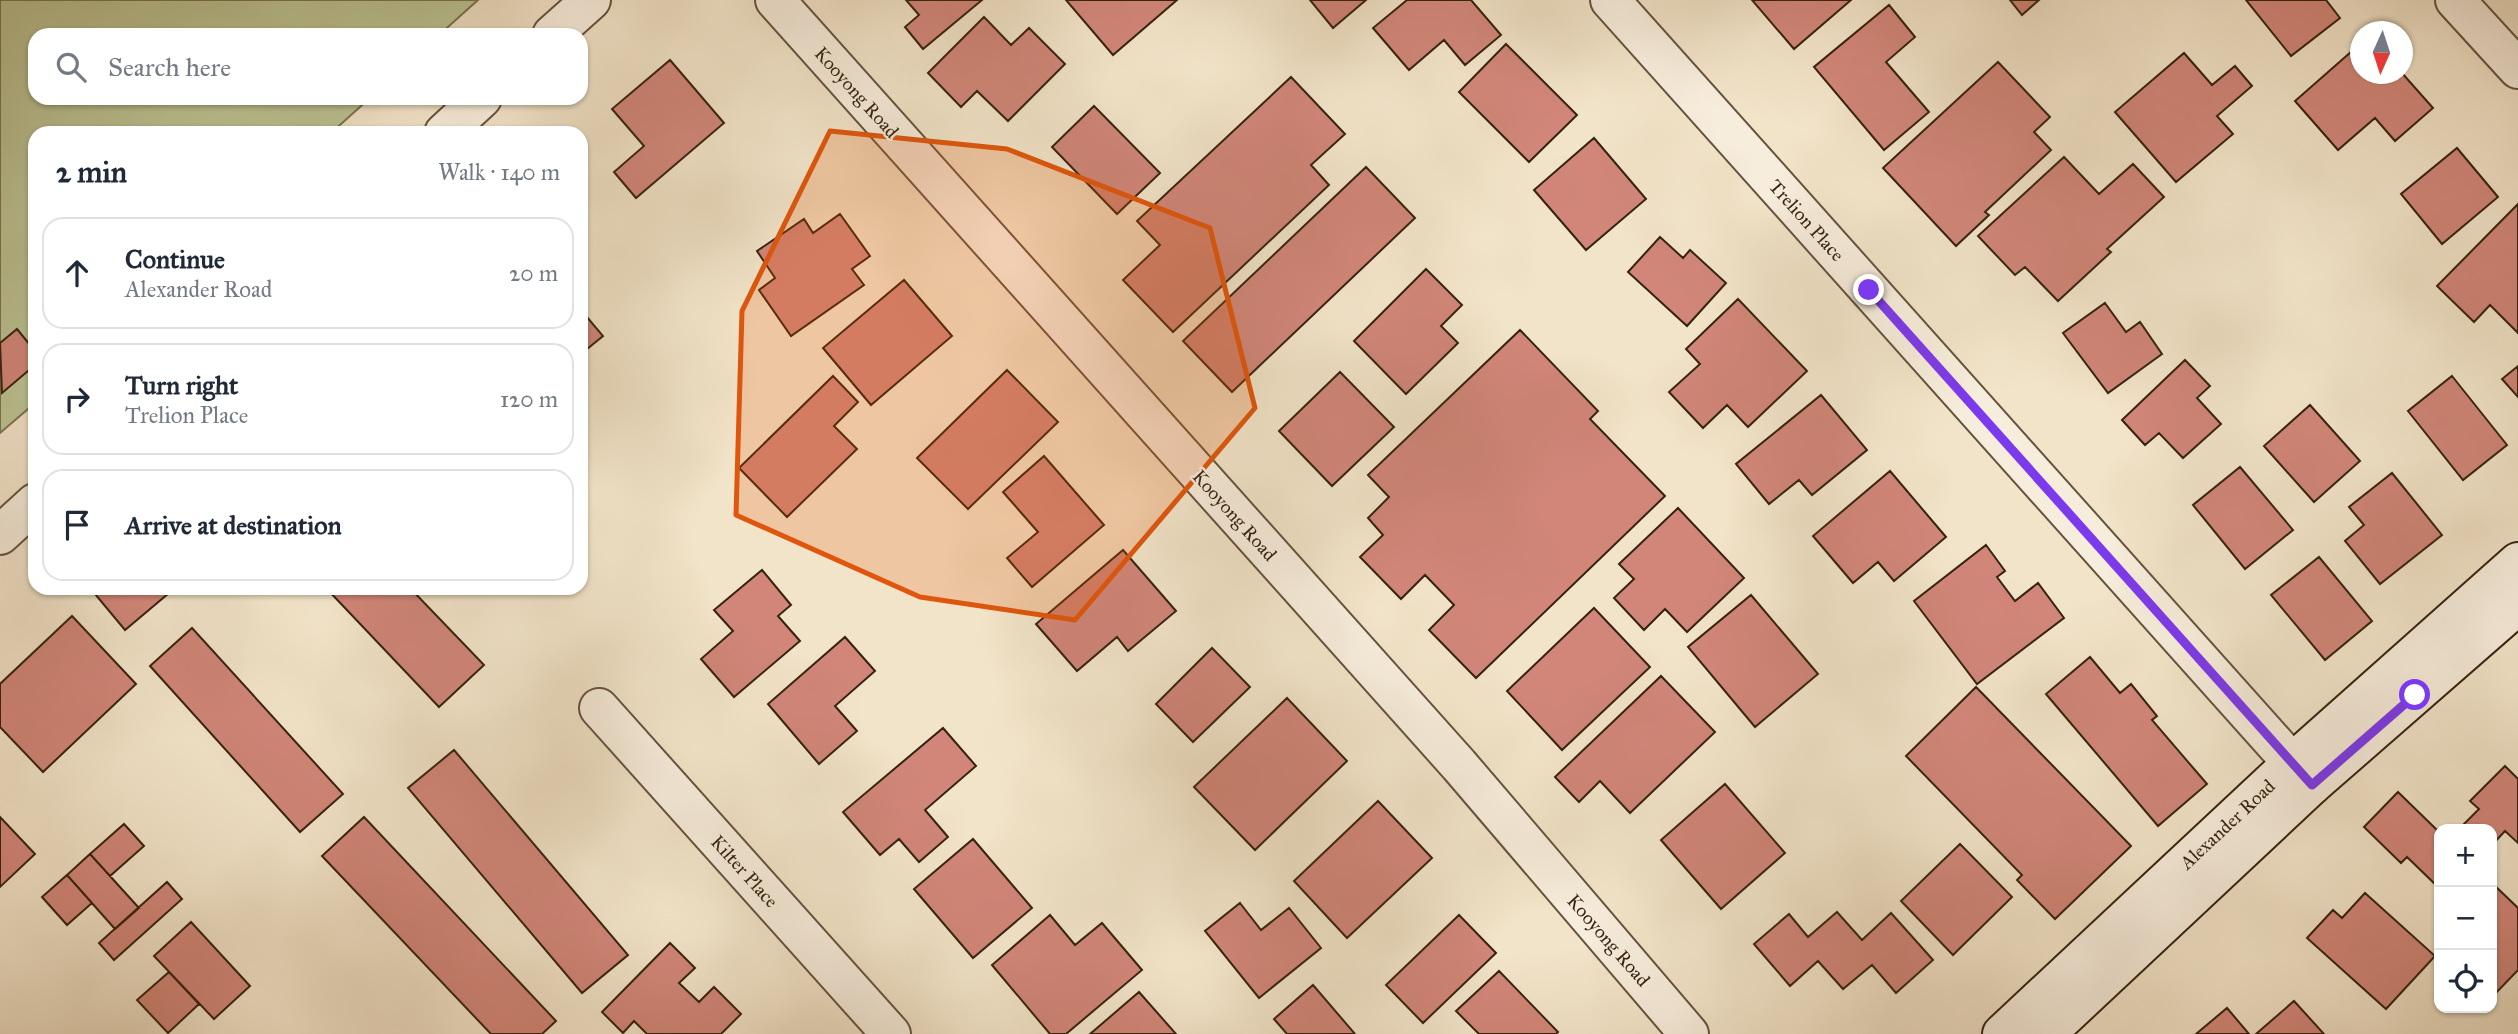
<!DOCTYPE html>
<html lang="en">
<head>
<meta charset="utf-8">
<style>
	:root { --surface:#fff; --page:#f6f6f7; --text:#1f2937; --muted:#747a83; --line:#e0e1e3 }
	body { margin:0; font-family:"IM FELL Great Primer",serif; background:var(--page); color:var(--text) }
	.controls { position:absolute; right:21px; bottom:21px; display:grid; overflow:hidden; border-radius:14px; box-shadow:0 2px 5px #0004 }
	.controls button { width:63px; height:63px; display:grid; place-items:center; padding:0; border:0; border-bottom:2px solid var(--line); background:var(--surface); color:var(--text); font:35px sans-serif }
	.compass { position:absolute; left:2350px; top:21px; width:63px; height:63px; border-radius:50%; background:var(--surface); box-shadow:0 2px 5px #0004; rotate:183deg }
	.stop { position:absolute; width:21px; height:21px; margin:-16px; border:5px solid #7c3aed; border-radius:50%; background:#fff }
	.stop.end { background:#7c3aed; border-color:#fff; box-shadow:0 2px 7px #0008 }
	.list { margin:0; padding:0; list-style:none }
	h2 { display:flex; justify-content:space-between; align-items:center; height:91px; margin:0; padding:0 28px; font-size:30px }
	h2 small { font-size:23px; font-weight:400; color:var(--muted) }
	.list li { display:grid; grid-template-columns:46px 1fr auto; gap:21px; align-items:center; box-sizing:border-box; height:112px; margin:0 14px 14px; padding:0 14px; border:2px solid var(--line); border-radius:21px }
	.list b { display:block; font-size:26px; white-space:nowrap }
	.list p { margin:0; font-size:23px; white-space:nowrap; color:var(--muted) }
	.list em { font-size:23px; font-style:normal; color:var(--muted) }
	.icon { flex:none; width:38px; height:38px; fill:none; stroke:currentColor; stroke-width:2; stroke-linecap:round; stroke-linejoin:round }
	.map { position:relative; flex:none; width:2518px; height:1034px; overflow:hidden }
	.search { position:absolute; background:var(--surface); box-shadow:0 2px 5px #0004; left:28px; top:28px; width:560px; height:77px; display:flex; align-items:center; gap:18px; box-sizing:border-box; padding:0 24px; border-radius:21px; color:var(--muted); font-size:26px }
	.panel { position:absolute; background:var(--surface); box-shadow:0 2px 5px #0004; left:28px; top:126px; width:560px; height:469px; border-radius:21px }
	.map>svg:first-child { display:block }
	.green { fill:#bcc495; stroke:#797452; stroke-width:2 }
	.building { fill:#d18679; stroke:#36230f; stroke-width:2 }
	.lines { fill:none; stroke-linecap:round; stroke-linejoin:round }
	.minor-casing { stroke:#65533e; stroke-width:42 }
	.secondary-casing { stroke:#36230f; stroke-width:42 }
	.minor { stroke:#f7eddc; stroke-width:38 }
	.secondary { stroke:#f7eddc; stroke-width:38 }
	.route { stroke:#7c3aed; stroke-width:9 }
	.marked { fill:#df560c; fill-opacity:0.2; stroke:#df560c; stroke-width:5; stroke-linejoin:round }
	.labels { text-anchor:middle; stroke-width:5; stroke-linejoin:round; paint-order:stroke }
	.street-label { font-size:19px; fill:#36230f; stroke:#f7eddc }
</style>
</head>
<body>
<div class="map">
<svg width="2518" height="1034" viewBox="0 0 2518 1034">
	<rect width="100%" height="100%" fill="#f2e4c9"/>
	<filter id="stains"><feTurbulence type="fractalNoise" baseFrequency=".00286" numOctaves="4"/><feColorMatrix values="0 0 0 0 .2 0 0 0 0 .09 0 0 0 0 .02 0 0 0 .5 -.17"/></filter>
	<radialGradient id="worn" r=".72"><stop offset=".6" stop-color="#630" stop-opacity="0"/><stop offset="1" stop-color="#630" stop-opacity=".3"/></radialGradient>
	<!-- green -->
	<path class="green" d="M 0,0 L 478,0 L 439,35 L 35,35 L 35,98 L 370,98 L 331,133 L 35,133 L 35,403 L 0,433 Z"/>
	<!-- building -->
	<path class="building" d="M 906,0 L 982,0 L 923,49 L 905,27 L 919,15 Z
		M 1066,0 L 1177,0 L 1113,55 Z
		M 1310,0 L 1366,0 L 1333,28 Z
		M 1407,0 L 1471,0 L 1501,35 L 1465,65 L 1444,40 L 1409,70 L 1373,28 Z
		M 1752,0 L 1851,0 L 1794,49 Z
		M 2010,0 L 2039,0 L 2022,15 Z
		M 2246,0 L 2326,0 L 2340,18 L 2291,56 Z
		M 1889,5 L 1915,37 L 1886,62 L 1929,112 L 1884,150 L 1814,67 Z
		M 984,17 L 1011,45 L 1029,28 L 1065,64 L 1008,121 L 977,91 L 961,107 L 928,73 Z
		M 1506,44 L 1577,115 L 1529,162 L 1459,92 Z
		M 2360,44 L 2360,74 L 2402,73 L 2433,108 L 2395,141 L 2375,118 L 2338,150 L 2295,101 Z
		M 2184,53 L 2212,85 L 2235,66 L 2252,86 L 2217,116 L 2233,134 L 2176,182 L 2115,112 Z
		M 670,60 L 724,123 L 636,198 L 614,172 L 644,146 L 612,109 Z
		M 1998,62 L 2050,117 L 2034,132 L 2051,150 L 1985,212 L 1989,215 L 1956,246 L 1883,168 Z
		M 1291,77 L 1345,134 L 1311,165 L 1329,185 L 1173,332 L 1123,280 L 1160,245 L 1137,221 Z
		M 1094,106 L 1160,173 L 1117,214 L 1052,147 Z
		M 1594,138 L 1646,199 L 1586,250 L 1534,190 Z
		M 2457,148 L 2498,197 L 2442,244 L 2401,194 Z
		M 2064,157 L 2099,194 L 2133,164 L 2164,197 L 2107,249 L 2111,252 L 2058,301 L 2025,267 L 2015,275 L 1978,236 Z
		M 1366,167 L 1415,218 L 1232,392 L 1183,341 Z
		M 2518,204 L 2518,333 L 2490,305 L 2474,322 L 2437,286 Z
		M 840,214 L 870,256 L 852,269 L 864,285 L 791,336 L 759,290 L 775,278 L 757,251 L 804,219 L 813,233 Z
		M 1660,237 L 1683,258 L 1690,250 L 1726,283 L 1687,326 L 1628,272 Z
		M 1426,269 L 1462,305 L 1441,326 L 1458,343 L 1406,394 L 1354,341 Z
		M 904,280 L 952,336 L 871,405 L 823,348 Z
		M 1738,299 L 1807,371 L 1748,427 L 1727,405 L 1703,428 L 1669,392 L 1700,364 L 1686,349 Z
		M 2105,303 L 2126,332 L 2140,322 L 2162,354 L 2108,393 L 2063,333 Z
		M 581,310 L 603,336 L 581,354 Z
		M 17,329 L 35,351 L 35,365 L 2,393 L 0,343 Z
		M 1520,330 L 1598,411 L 1590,419 L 1665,496 L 1476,678 L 1429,630 L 1454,605 L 1425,575 L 1401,599 L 1360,557 L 1383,535 L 1368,518 L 1389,497 L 1368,475 Z
		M 2185,360 L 2210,386 L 2197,398 L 2221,424 L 2183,458 L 2159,433 L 2145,445 L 2122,420 Z
		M 2518,366 L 2518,397 L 2502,379 Z
		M 1007,370 L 1058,422 L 968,509 L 917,458 Z
		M 1340,372 L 1394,427 L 1332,486 L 1279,431 Z
		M 833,376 L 858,402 L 834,426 L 857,449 L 787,517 L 739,468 Z
		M 2452,376 L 2507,445 L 2463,480 L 2408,411 Z
		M 1821,395 L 1867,450 L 1812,495 L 1799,480 L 1769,504 L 1736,464 Z
		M 2310,405 L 2360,461 L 2314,502 L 2264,446 Z
		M 1044,456 L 1104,525 L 1032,587 L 1007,558 L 1038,532 L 1003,492 Z
		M 2240,467 L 2293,530 L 2245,569 L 2193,505 Z
		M 1890,471 L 1946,537 L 1894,581 L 1878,562 L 1853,583 L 1813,536 Z
		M 2392,473 L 2442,535 L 2380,584 L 2345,541 L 2364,525 L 2349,507 Z
		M 1678,508 L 1744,578 L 1687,632 L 1665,609 L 1644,630 L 1614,598 L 1634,579 L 1619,564 Z
		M 1986,545 L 2005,571 L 1997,577 L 2015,601 L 2038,583 L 2064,618 L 1977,684 L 1914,601 Z
		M 1123,550 L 1176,611 L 1128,651 L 1117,637 L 1077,671 L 1036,624 Z
		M 2319,557 L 2372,621 L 2325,660 L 2271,595 Z
		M 762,570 L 791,605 L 778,616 L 800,641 L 734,697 L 701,659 L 733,631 L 714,610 Z
		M 90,588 L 175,588 L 125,630 Z
		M 326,588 L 410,588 L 484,665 L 439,707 Z
		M 1751,595 L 1818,674 L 1755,727 L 1688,647 Z
		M 1594,608 L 1650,667 L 1562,750 L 1507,691 Z
		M 72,616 L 136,684 L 43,772 L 0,727 L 0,684 Z
		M 192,628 L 343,794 L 300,832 L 150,666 Z
		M 845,637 L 875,671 L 835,706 L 857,731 L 819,764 L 768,704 Z
		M 1212,648 L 1250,687 L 1193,742 L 1156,704 Z
		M 2090,657 L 2120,693 L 2131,684 L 2157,716 L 2152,720 L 2207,784 L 2158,826 L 2046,694 Z
		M 1661,676 L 1715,732 L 1630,813 L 1600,781 L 1579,802 L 1555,777 Z
		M 1976,687 L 2131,846 L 2055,919 L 2017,880 L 2022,875 L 1906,756 Z
		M 1287,698 L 1347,761 L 1255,850 L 1194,787 Z
		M 943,728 L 976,766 L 925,810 L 948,837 L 919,862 L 899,839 L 880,855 L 843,812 Z
		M 454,750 L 628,955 L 582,993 L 408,788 Z
		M 2505,766 L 2518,779 L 2518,843 L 2505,831 L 2492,845 L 2492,829 L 2469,829 L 2464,824 L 2479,809 L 2470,801 Z
		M 1725,784 L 1785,853 L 1721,909 L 1661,840 Z
		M 2398,792 L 2439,832 L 2439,884 L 2437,886 L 2407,857 L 2401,863 L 2364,827 Z
		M 1378,801 L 1432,858 L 1347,938 L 1294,881 Z
		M 0,817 L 35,854 L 0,887 Z
		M 364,817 L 556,1021 L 542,1034 L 491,1034 L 322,856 Z
		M 124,824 L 144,846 L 110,876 L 90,854 Z
		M 973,839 L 1032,908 L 973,958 L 914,889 Z
		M 1960,844 L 2012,897 L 1953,955 L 1901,901 Z
		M 90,854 L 139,908 L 115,929 L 67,875 Z
		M 67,875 L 92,903 L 67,925 L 42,897 Z
		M 167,882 L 182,899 L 114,960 L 99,943 Z
		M 2492,883 L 2518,908 L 2518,970 L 2492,997 Z
		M 2365,893 L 2435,956 L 2386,1009 L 2307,938 L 2333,910 L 2342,918 Z
		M 1240,903 L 1261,930 L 1289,908 L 1321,948 L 1259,998 L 1205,931 Z
		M 1837,912 L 1862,940 L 1891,913 L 1933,960 L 1896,993 L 1872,965 L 1843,989 L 1818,961 L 1790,986 L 1754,944 L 1789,914 L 1808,937 Z
		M 1050,915 L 1075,945 L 1102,923 L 1142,970 L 1066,1034 L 1050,1034 L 992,965 Z
		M 1459,915 L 1496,953 L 1423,1023 L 1386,985 Z
		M 191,922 L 250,986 L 214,1019 L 154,956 Z
		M 670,943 L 695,968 L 679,983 L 699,1002 L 714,987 L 741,1014 L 721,1034 L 647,1034 L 634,1021 L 623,1033 L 602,1012 Z
		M 1499,971 L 1558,1032 L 1556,1034 L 1479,1034 L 1456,1011 Z
		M 169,972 L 199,1004 L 168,1033 L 137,1000 Z
		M 1313,985 L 1355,1034 L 1287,1034 L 1274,1019 Z
		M 1139,992 L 1176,1034 L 1090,1034 Z
		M 2294,1001 L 2324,1034 L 2256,1034 Z
		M 2227,1008 L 2249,1034 L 2196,1034 Z"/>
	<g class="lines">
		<defs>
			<path id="minor" d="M 775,0 L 1459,765 L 1689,1034
				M 1610,0 L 2312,785
				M 2455,0 L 2518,69
				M 552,35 L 591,0
				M 444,133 L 482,98
				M 0,535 L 35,503
				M 599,708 L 891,1034"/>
			<path id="secondary" d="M 2002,1034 L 2292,763 L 2518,562
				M 2046,1034 L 2312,785 L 2518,605"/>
		</defs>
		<!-- minor casing -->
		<use href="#minor" class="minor-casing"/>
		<!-- secondary casing -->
		<use href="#secondary" class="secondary-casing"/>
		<!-- minor -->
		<use href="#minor" class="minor"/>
		<!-- secondary -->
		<use href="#secondary" class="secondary"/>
	</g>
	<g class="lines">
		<!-- route -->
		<path class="route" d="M 1869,290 L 2312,785 L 2415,695"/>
	</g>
	<!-- marked area -->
	<path class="marked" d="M 830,131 L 1007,149 L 1210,228 L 1255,408 L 1075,620 L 920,597 L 736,515 L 742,311 Z"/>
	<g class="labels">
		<!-- street labels -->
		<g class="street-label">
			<text transform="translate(857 92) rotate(48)" y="7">Kooyong Road</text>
			<text transform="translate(1807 220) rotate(48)" y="7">Trelion Place</text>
			<text transform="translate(1235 515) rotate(48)" y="7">Kooyong Road</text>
			<text transform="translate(2227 824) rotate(-43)" y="7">Alexander Road</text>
			<text transform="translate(745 871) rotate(48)" y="7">Kilter Place</text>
			<text transform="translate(1609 940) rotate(49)" y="7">Kooyong Road</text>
		</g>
	</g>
	<rect width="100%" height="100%" filter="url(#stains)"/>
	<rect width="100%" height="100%" fill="url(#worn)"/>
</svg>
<div class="controls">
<button>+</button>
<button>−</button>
<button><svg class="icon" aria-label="locate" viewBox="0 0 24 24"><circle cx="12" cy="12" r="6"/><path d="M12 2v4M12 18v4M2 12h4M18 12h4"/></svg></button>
</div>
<svg class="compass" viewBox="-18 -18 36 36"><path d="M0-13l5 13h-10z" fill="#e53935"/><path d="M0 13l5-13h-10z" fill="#747a83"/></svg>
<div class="stop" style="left:2415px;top:695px"></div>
<div class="stop end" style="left:1869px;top:290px"></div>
<div class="search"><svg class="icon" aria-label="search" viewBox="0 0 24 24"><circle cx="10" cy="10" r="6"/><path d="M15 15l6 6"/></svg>Search here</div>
<section class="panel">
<h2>2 min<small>Walk · 140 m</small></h2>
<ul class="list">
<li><svg class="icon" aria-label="ahead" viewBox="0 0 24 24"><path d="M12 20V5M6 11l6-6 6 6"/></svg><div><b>Continue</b><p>Alexander Road</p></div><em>20 m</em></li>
<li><svg class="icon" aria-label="right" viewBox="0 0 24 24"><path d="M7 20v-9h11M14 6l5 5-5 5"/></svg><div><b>Turn right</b><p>Trelion Place</p></div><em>120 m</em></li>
<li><svg class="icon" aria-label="arrive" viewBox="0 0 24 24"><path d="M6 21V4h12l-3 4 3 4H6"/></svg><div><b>Arrive at destination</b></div></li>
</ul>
</section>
</div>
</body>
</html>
